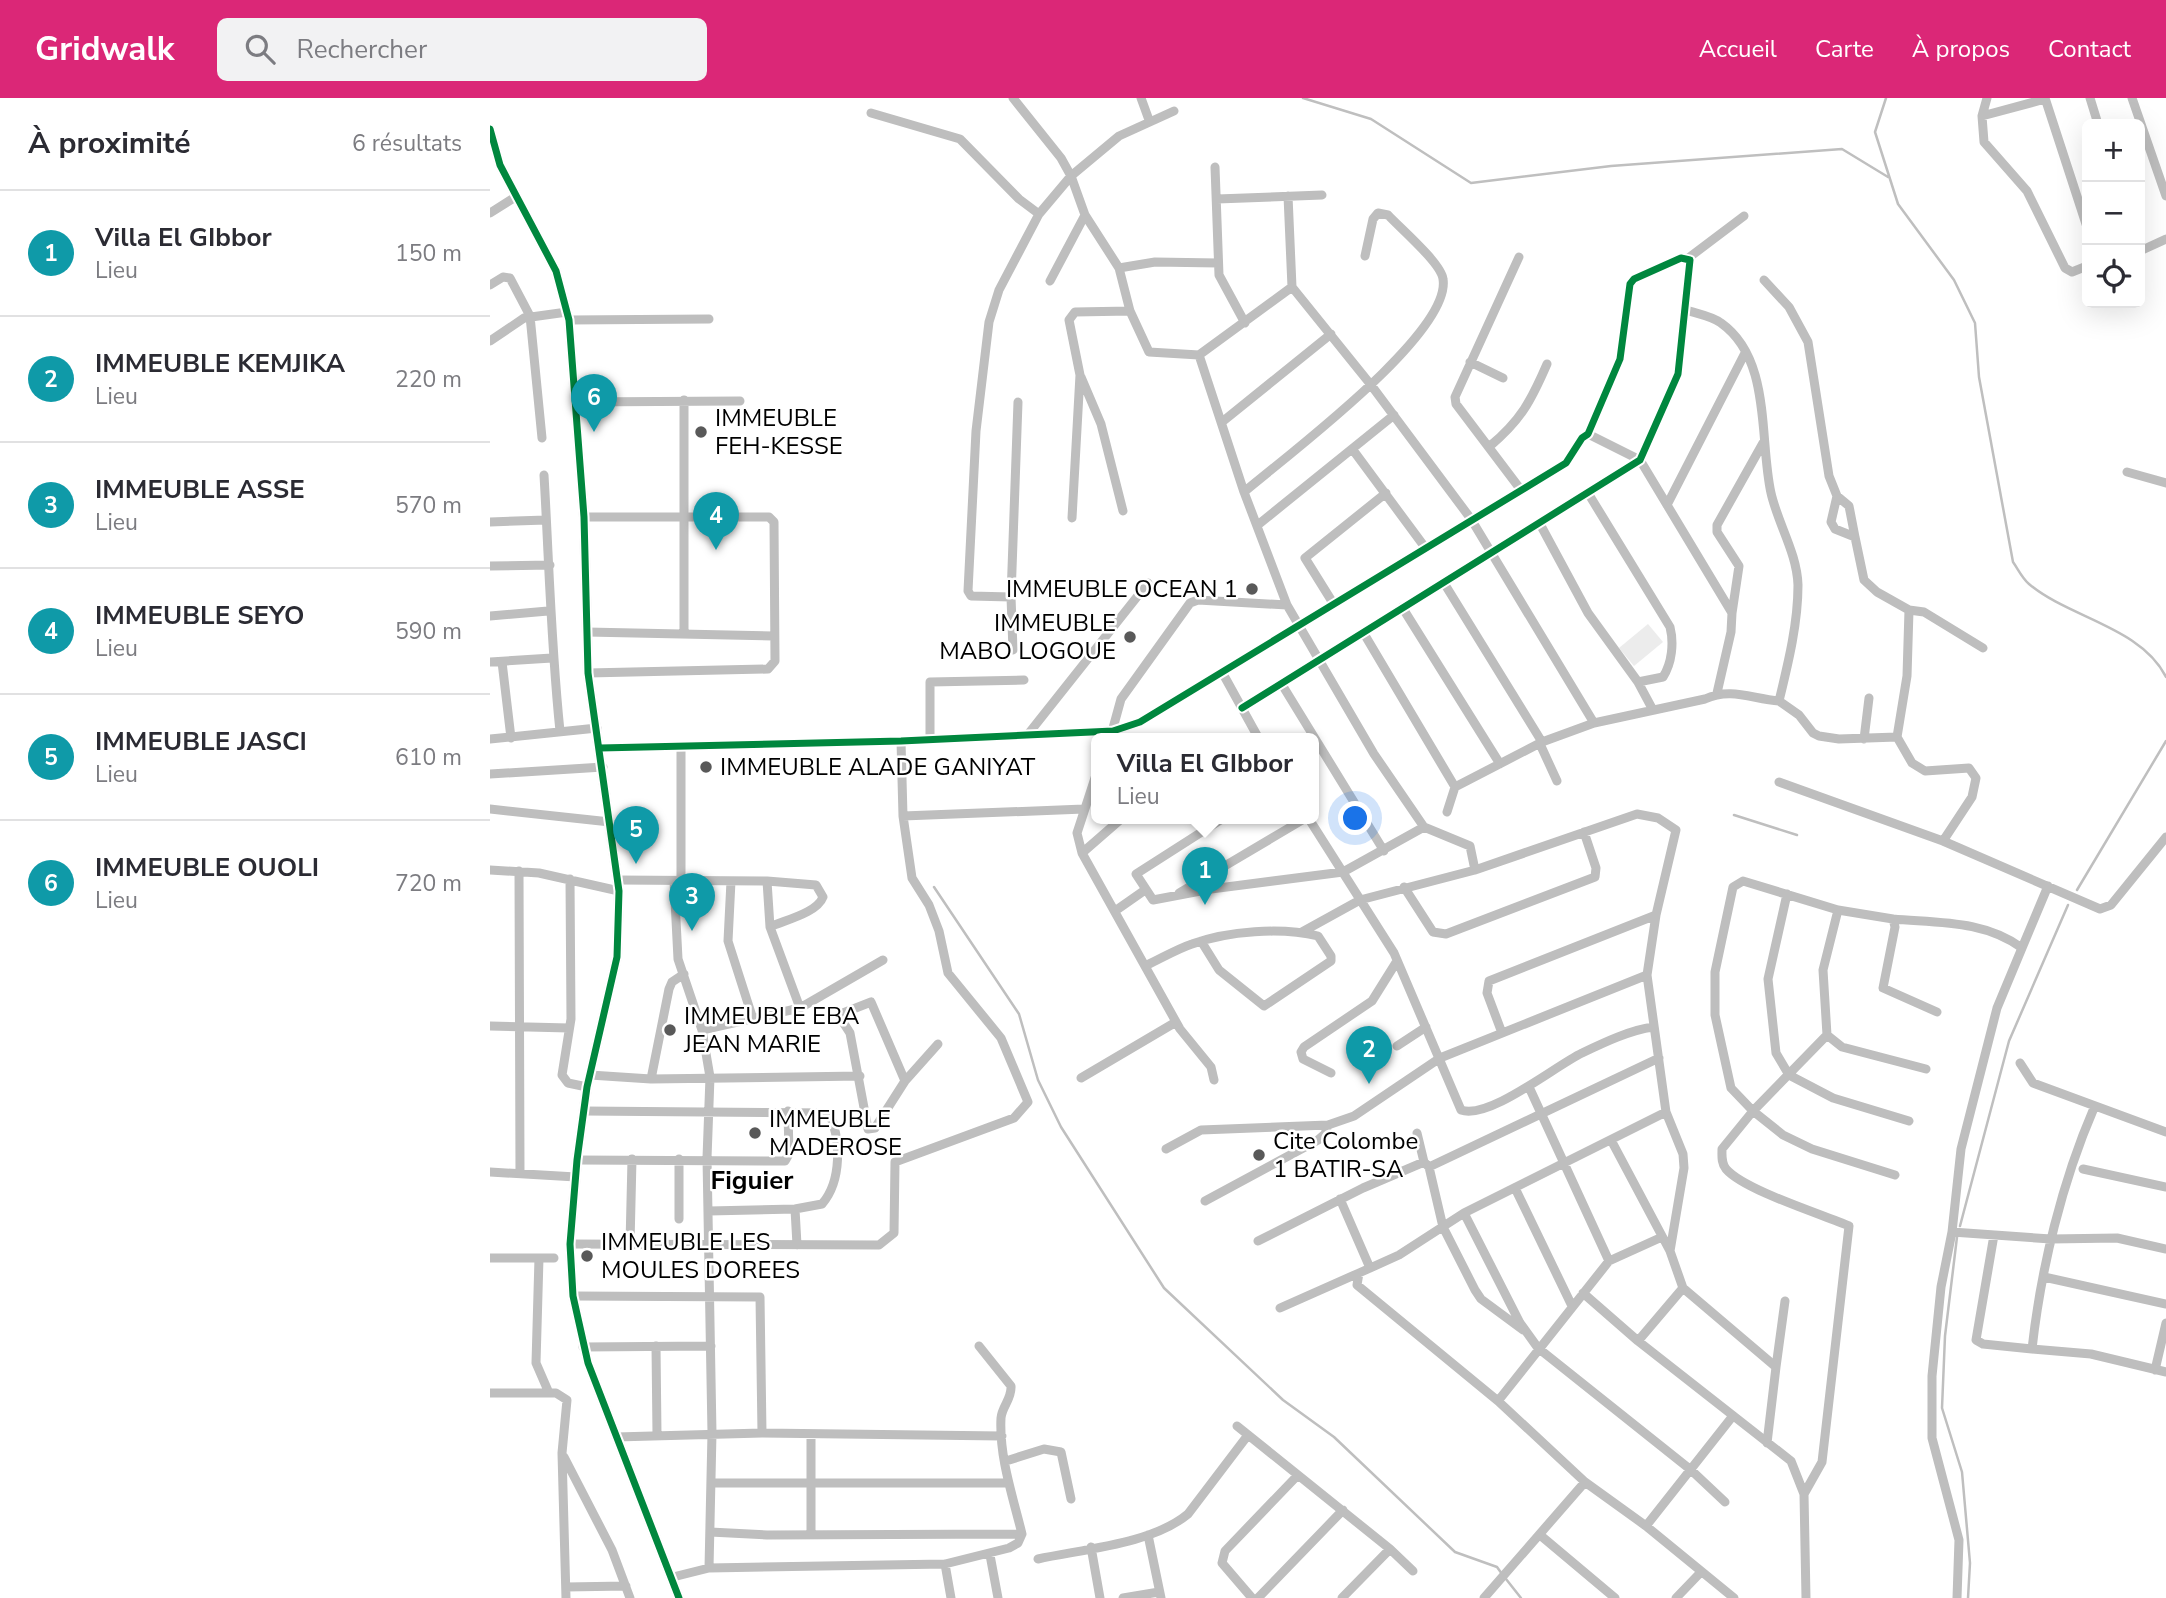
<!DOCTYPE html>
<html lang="fr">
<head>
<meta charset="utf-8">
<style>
	:root { --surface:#fff; --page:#f2f2f3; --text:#2b2b33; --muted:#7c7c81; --line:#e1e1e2; --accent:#db2777 }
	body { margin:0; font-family:"Nunito Sans",sans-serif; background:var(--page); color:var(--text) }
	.controls { position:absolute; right:21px; top:21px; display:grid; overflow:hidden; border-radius:10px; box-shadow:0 7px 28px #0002 }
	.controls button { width:63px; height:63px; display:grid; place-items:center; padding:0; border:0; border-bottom:2px solid var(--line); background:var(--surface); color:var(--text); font:35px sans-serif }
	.you { position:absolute; left:866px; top:721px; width:24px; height:24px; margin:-18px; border:5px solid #fff; border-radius:50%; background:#1a73e8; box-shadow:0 0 0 10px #1a73e833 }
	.badge { display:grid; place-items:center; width:46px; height:46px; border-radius:50%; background:var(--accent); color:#fff; font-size:23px; font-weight:700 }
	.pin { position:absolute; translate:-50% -58px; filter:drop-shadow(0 2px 4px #0008) }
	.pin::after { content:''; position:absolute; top:37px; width:24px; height:21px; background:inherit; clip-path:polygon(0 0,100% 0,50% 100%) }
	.popup { position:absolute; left:601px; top:635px; width:228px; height:91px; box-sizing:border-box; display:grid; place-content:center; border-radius:10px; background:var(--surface); filter:drop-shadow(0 2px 5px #0005); font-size:23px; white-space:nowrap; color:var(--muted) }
	.popup b { font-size:26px; color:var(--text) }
	.popup::after { content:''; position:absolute; left:50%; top:100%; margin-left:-14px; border:14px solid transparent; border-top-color:var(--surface) }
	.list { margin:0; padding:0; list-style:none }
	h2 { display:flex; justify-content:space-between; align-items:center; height:91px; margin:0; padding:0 28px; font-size:30px }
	h2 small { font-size:23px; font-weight:400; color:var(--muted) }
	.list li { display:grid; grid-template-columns:46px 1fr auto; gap:21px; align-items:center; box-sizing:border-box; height:126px; padding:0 28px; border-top:2px solid var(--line) }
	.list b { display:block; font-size:26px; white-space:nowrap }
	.list p { margin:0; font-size:23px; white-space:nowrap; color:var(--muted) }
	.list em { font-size:23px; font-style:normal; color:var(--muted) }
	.icon { flex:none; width:38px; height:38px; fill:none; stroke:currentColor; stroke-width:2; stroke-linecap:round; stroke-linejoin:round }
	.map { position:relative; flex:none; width:1676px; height:1500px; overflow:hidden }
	header { display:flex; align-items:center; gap:42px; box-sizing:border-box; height:98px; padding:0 35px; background:var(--accent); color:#fff }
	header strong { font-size:33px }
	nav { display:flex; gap:38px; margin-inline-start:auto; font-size:24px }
	.search { width:490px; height:63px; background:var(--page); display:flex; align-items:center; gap:18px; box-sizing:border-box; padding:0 24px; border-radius:10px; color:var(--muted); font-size:26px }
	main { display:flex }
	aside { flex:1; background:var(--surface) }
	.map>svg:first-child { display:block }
	.green { fill:#ececec }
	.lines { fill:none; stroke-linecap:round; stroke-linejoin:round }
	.stream { stroke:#bfbfbf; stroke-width:2.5 }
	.minor { stroke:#bebebe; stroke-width:9 }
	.tertiary { stroke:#bebebe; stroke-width:10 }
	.cycleway-casing { stroke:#fff; stroke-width:11 }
	.cycleway { stroke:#00873e; stroke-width:7 }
	.poi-dot { fill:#595959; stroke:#fff; stroke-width:2.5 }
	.labels { text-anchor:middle; stroke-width:5; stroke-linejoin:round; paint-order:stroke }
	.poi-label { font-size:24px; fill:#000; stroke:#fff; text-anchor:start }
	.neighbourhood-label { font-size:26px; font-weight:bold; fill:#000; stroke:#fff }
</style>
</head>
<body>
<header>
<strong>Gridwalk</strong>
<div class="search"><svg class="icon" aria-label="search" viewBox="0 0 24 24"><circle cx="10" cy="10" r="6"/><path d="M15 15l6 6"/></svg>Rechercher</div>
<nav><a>Accueil</a><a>Carte</a><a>À propos</a><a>Contact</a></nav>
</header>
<main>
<aside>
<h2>À proximité<small>6 résultats</small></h2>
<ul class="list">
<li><span class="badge" style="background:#0f9aa8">1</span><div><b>Villa El GIbbor</b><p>Lieu</p></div><em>150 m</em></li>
<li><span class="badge" style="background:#0f9aa8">2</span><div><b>IMMEUBLE KEMJIKA</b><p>Lieu</p></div><em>220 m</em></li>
<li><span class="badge" style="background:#0f9aa8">3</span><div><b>IMMEUBLE ASSE</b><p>Lieu</p></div><em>570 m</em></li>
<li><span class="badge" style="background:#0f9aa8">4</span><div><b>IMMEUBLE SEYO</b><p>Lieu</p></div><em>590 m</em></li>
<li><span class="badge" style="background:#0f9aa8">5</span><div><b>IMMEUBLE JASCI</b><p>Lieu</p></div><em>610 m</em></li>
<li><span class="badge" style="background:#0f9aa8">6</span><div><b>IMMEUBLE OUOLI</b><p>Lieu</p></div><em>720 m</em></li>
</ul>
</aside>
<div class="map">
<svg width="1676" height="1500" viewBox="0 0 1676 1500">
	<rect width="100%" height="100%" fill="#fff"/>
	<!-- green -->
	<path class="green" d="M 1158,526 L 1173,544 L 1144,568 L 1129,550 Z"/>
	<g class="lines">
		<!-- stream -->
		<path class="stream" d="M 813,0 L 881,21 L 981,85 L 1121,68 L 1352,51 L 1398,79
			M 1396,0 L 1385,34 L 1408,106 L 1464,182 L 1485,225 L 1489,279 L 1523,464 C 1528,471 1532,480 1539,486 C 1579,520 1651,529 1676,579
			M 1244,717 L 1307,737
			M 444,789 L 529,916 L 548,982 L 571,1029 L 674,1190 L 793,1302 L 844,1339 L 965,1454 L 1007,1469 L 1012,1476
			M 1587,792 L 1676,643
			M 1470,1128 L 1519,943 L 1578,807
			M 1467,1139 L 1455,1238 L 1452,1310 L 1472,1374 L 1480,1465 L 1478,1500
			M 1016,1481 L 1031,1500"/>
		<!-- minor -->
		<path class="minor" d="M 523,0 L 571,60 L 581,78 L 595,117 L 629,170 L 640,213 L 659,254 L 709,257 L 802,189
			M 651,0 L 659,22
			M 1497,0 L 1492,18 L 1494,44 L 1537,93 L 1575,170 L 1582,174 L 1597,168
			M 1555,0 L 1597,129
			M 1600,0 L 1608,26
			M 1642,0 L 1676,98
			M 381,15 L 470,41 L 529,101 L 549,116
			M 1492,18 L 1555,1
			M 725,69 L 729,177 L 755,225
			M 798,98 L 802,189 L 881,287 L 981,421 L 1104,625
			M 727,101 L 832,97
			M 0,115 L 27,98
			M 1650,153 L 1676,141
			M 1029,159 L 965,299 L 966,306 L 1031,392
			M 1197,161 L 1254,118
			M 629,170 L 665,164 L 728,165
			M 1274,182 L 1299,209 L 1318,244 L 1339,378 L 1347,398 L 1341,424 L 1345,431 L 1365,439 L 1374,482 L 1387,494 L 1419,512 L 1417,578 L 1407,639 L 1422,665 L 1435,673 L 1479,670 L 1486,680 L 1482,699 L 1453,743
			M 560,183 L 595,117
			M 0,187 L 13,179 L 20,180 L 40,218 L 52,340
			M 79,222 L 219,221
			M 0,243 L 34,220 L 77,214
			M 709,257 L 754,394 L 797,507 L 884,656 L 934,729 L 980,748 L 985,772
			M 980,264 L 1013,280
			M 591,279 L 611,326 L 633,413
			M 86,304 L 250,303
			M 732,324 L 841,236
			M 1098,336 L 1150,362 L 1242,515 L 1241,534 L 1227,595
			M 1000,348 C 1031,322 1041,303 1057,266
			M 863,352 L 934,448
			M 1637,374 L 1676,385
			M 54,377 C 59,463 61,548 70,633
			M 754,394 C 795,359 962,235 953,181 C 951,165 910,130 898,117 L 888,115 L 883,121 L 875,158
			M 1098,395 L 1180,529 C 1184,545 1182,565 1173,579 L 1148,584
			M 1347,398 L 1359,408 L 1365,439
			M 1177,407 L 1255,255
			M 94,419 L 279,419 L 284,424 L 285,563 L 278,571 L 98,575
			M 582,420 L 590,277 L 579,222 L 585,214 L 640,213
			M 0,424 L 56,422
			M 769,426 L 904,317
			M 1050,426 L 1098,515 L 1148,584 L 1163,612
			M 0,468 L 60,467
			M 954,485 L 1052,644
			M 521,499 L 481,498 L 478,493 L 486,333 L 499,224 L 509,192 L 549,116 L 581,78 L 629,38 L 684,13
			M 843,505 L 815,460 L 896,395
			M 912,509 L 1010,666
			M 1419,512 L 1434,514 L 1493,550
			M 1242,515 L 1249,468 L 1227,434 L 1227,427 L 1273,345
			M 0,518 L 58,513
			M 97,534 L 283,538
			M 194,534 L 194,302
			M 873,534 L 965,689
			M 523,552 L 521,499 L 528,304
			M 0,564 L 62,560
			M 12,564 L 21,640
			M 732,574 L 769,641
			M 791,585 L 894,753
			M 1289,603 L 1309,617 L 1323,635 L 1329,638 L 1349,641 L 1407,639
			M 539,635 L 658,485
			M 0,641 L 107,630
			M 440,641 L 440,584 L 534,582
			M 620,641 L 631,601 L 700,505 L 708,502 L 797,507
			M 1374,641 L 1379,600
			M 1050,646 L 1067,683
			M 191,649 L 191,781
			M 110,650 L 411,643 L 623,633 L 650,624 L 1076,365 L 1092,340 L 1098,336 L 1130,261 L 1140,186 L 1144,181 L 1191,160 L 1200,162 L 1188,276 L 1150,362 L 752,610
			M 0,676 L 113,669
			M 606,677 L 587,735 L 592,755 L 690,931 L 721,969 L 724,982
			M 1289,684 L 1453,743 L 1610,811 L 1621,807 L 1676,739
			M 0,711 L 120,724
			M 957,714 L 965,689 L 1052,644 L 1104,625 L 1215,601 C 1241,589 1262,601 1289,603 C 1298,566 1308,526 1308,487 C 1307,455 1288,426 1281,395 C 1269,342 1282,261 1231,225 C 1222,218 1208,216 1196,212
			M 413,718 L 594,711
			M 732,721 L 646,776 L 663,802 L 721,791 L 853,774 L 934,729
			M 819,721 L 904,855 L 971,1012 C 999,1022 1065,968 1092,955 C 1113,945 1140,932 1163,929
			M 592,755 L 631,721
			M 0,772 L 49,775 L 129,793
			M 29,773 L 30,1075
			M 80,781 L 81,921 L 72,977 L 78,985 L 97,989
			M 127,782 L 277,783 L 326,787 L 333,799 C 327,815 295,822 280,829 L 277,783
			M 184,783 L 188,861 L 212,932 L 220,979 L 217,1060 L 222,1335 L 219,1470
			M 241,783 L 238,843 L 263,921
			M 914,789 L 943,834 L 956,836 L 1105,779 L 1106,770 L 1094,734
			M 689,795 L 814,721
			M 1297,796 L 1278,881 L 1286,955 L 1299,977 L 1343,1000 L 1419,1023
			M 625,813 L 655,792
			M 1403,821 C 1448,825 1494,822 1532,850 L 1507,910 L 1471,1051 L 1462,1134 L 1451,1189 L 1442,1278 L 1442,1340 L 1469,1442 L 1467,1500
			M 280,829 L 310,910
			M 812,834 L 870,802 L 985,772 L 1147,716 L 1168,720 L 1186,732 L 1166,817 L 1157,877 L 1176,1014 L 1193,1056 L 1194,1070 L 1180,1153
			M 1532,850 L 1558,788
			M 657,867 C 672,860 687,851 702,846 C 738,833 791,829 828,838 L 841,858 L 841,863 L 774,908 L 729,872 L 711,843
			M 0,928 L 79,930
			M 212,932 L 310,910 L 393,862
			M 1012,935 L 997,895 L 999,883 L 1166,817
			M 1337,937 L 1352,949 L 1436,971
			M 907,948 L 936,929
			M 1530,965 L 1543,985 L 1676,1034
			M 841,975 L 813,961 L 811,954 L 814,949 L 882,903 L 907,863
			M 100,977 L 161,981 L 370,978
			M 591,980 L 686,924
			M 161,981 L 179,891 L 182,884 L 194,876
			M 415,983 L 381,904 L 353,915 L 351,921 L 360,935 L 378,1031 L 385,1030 L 415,983 L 448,946
			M 1039,989 L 1119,1163
			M 1604,1010 C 1572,1084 1551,1170 1542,1251 L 1601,1256 L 1676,1274
			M 94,1013 L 339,1015 C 351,1041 352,1083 332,1106 L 305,1111 L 219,1113
			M 1176,1014 L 974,1115 L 909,1157 L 869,1175 L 867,1187 L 1008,1303 L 1095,1384 L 1156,1428 L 1244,1500
			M 927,1035 L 934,1064 L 939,1069 L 953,1129 L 985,1192 L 991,1201 L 1033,1232
			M 1121,1042 L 1180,1153 L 1193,1190 L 1286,1269 L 1277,1345
			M 676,1051 L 711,1032 L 838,1027 L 864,1018 L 950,960 L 1157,877
			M 189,1061 L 189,1121
			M 87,1062 L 295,1063 L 299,1056 L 298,1013
			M 939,1069 L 1169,960
			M 1593,1071 L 1676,1089
			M 0,1074 L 86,1079
			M 1405,1077 L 1322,1051 L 1293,1037 L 1263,1013 L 1241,990 L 1225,917 L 1225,874 L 1243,789 L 1253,783 L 1348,812 L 1403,821 L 1405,829 L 1393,890 L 1447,914
			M 1025,1090 L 1082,1208
			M 850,1101 L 880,1170
			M 715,1103 L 828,1042 L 835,1036 L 838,1027
			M 305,1111 L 307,1147
			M 974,1115 L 1030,1225 L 1048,1250 L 1201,1372 L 1235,1404
			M 1462,1134 L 1561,1141 L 1627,1140 L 1676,1151
			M 1504,1137 L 1486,1242 L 1493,1246 L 1542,1251
			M 768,1143 L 873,1090 L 934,1064
			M 80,1146 L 389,1147 L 404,1135 L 405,1064 L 524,1020 L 538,1004 L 511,940 L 458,875 L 449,833 L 439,807 L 422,780 L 413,718 L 411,643
			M 140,1146 L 142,1061
			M 0,1160 L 64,1160
			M 49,1160 L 46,1265 L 59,1295
			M 1554,1179 L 1676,1206
			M 1093,1195 L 1148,1243 L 1301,1363 L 1314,1396 L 1316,1500
			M 83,1198 L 270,1199 L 272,1335
			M 790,1210 L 869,1175
			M 1148,1243 L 1193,1190
			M 166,1248 L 167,1337
			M 93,1249 L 221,1248
			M 1286,1269 L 1295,1203
			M 1665,1272 L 1676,1225
			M 0,1295 L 66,1295 L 77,1302 L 72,1355 L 76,1500
			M 1008,1303 L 1119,1163 L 1172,1139
			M 747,1328 L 900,1451 L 923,1473
			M 321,1336 L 321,1437
			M 126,1339 L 272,1335 L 512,1338
			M 74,1359 L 122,1452 L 140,1500
			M 516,1363 L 554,1351 L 571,1354 L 581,1401
			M 221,1385 L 518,1385
			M 1314,1396 L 1332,1364 L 1359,1128 C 1331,1116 1254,1092 1236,1071 C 1231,1065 1232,1058 1232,1051 L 1263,1013 L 1337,937 L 1333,872 L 1348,812
			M 1156,1428 L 1242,1319
			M 220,1434 L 277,1437 L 532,1436 C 523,1399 509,1359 511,1320 C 512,1308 522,1301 521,1288 L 489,1248
			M 658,1437 L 671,1500
			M 1050,1437 L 1125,1500
			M 601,1449 L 610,1500
			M 500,1457 L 508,1500
			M 548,1461 C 594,1451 662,1446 698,1416 L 758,1337
			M 455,1466 L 461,1500
			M 183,1479 L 219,1470 L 455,1466 L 519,1450 L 528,1445 L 532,1436
			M 76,1489 L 136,1488
			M 633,1500 L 669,1494
			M 762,1500 L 732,1465 L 735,1453 L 807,1378
			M 768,1500 L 853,1412
			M 852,1500 L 900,1451
			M 994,1500 L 1095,1384
			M 1186,1500 L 1211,1474"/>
		<!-- tertiary -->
		<path class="tertiary" d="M 0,31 L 10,67 L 66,173 L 79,222 L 94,419 L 98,575 L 129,793 L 127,859 L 97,989 L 87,1062 L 80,1146 L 83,1198 L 98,1265 L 189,1500"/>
		<defs>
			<path id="cycleway" d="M 0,31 L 10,67 L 66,173 L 79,222 L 94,419 L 98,575 L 129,793 L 127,859 L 97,989 L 87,1062 L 80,1146 L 83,1198 L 98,1265 L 189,1500
				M 110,650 L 411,643 L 623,633 L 650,624 L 1076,365 L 1092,340 L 1098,336 L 1130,261 L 1140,186 L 1144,181 L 1191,160 L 1200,162 L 1188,276 L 1150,362 L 752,610"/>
		</defs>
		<!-- cycleway casing -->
		<use href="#cycleway" class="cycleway-casing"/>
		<!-- cycleway -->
		<use href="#cycleway" class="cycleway"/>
	</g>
	<!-- markers -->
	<g class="poi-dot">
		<circle cx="211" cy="334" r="7"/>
		<circle cx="762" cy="491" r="7"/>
		<circle cx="640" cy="539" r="7"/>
		<circle cx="216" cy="669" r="7"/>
		<circle cx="180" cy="932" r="7"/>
		<circle cx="265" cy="1035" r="7"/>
		<circle cx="769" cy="1057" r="7"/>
		<circle cx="97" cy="1158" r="7"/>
	</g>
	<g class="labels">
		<!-- poi labels -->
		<g class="poi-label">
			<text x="225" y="328">IMMEUBLE<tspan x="225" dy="28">FEH-KESSE</tspan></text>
			<text x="748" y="499" text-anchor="end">IMMEUBLE OCEAN 1</text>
			<text x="626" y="533" text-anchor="end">IMMEUBLE<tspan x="626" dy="28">MABO LOGOUE</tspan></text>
			<text x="230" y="677">IMMEUBLE ALADE GANIYAT</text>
			<text x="194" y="926">IMMEUBLE EBA<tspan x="194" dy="28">JEAN MARIE</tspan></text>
			<text x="279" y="1029">IMMEUBLE<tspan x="279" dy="28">MADEROSE</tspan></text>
			<text x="783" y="1051">Cite Colombe<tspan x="783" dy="28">1 BATIR-SA</tspan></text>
			<text x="111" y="1152">IMMEUBLE LES<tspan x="111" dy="28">MOULES DOREES</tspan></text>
		</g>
		<!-- neighbourhood labels -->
		<g class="neighbourhood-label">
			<text x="262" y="1091">Figuier</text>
		</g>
	</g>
</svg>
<div class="controls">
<button>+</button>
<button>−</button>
<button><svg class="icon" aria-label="locate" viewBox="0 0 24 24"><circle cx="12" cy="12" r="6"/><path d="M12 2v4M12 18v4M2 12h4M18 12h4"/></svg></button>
</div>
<div class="you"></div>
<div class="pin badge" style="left:715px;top:807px;background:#0f9aa8">1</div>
<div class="popup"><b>Villa El GIbbor</b>Lieu</div>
<div class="pin badge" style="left:879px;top:986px;background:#0f9aa8">2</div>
<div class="pin badge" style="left:202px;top:833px;background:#0f9aa8">3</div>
<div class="pin badge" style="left:226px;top:452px;background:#0f9aa8">4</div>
<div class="pin badge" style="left:146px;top:766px;background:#0f9aa8">5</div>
<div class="pin badge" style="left:104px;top:334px;background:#0f9aa8">6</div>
</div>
</main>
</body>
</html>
